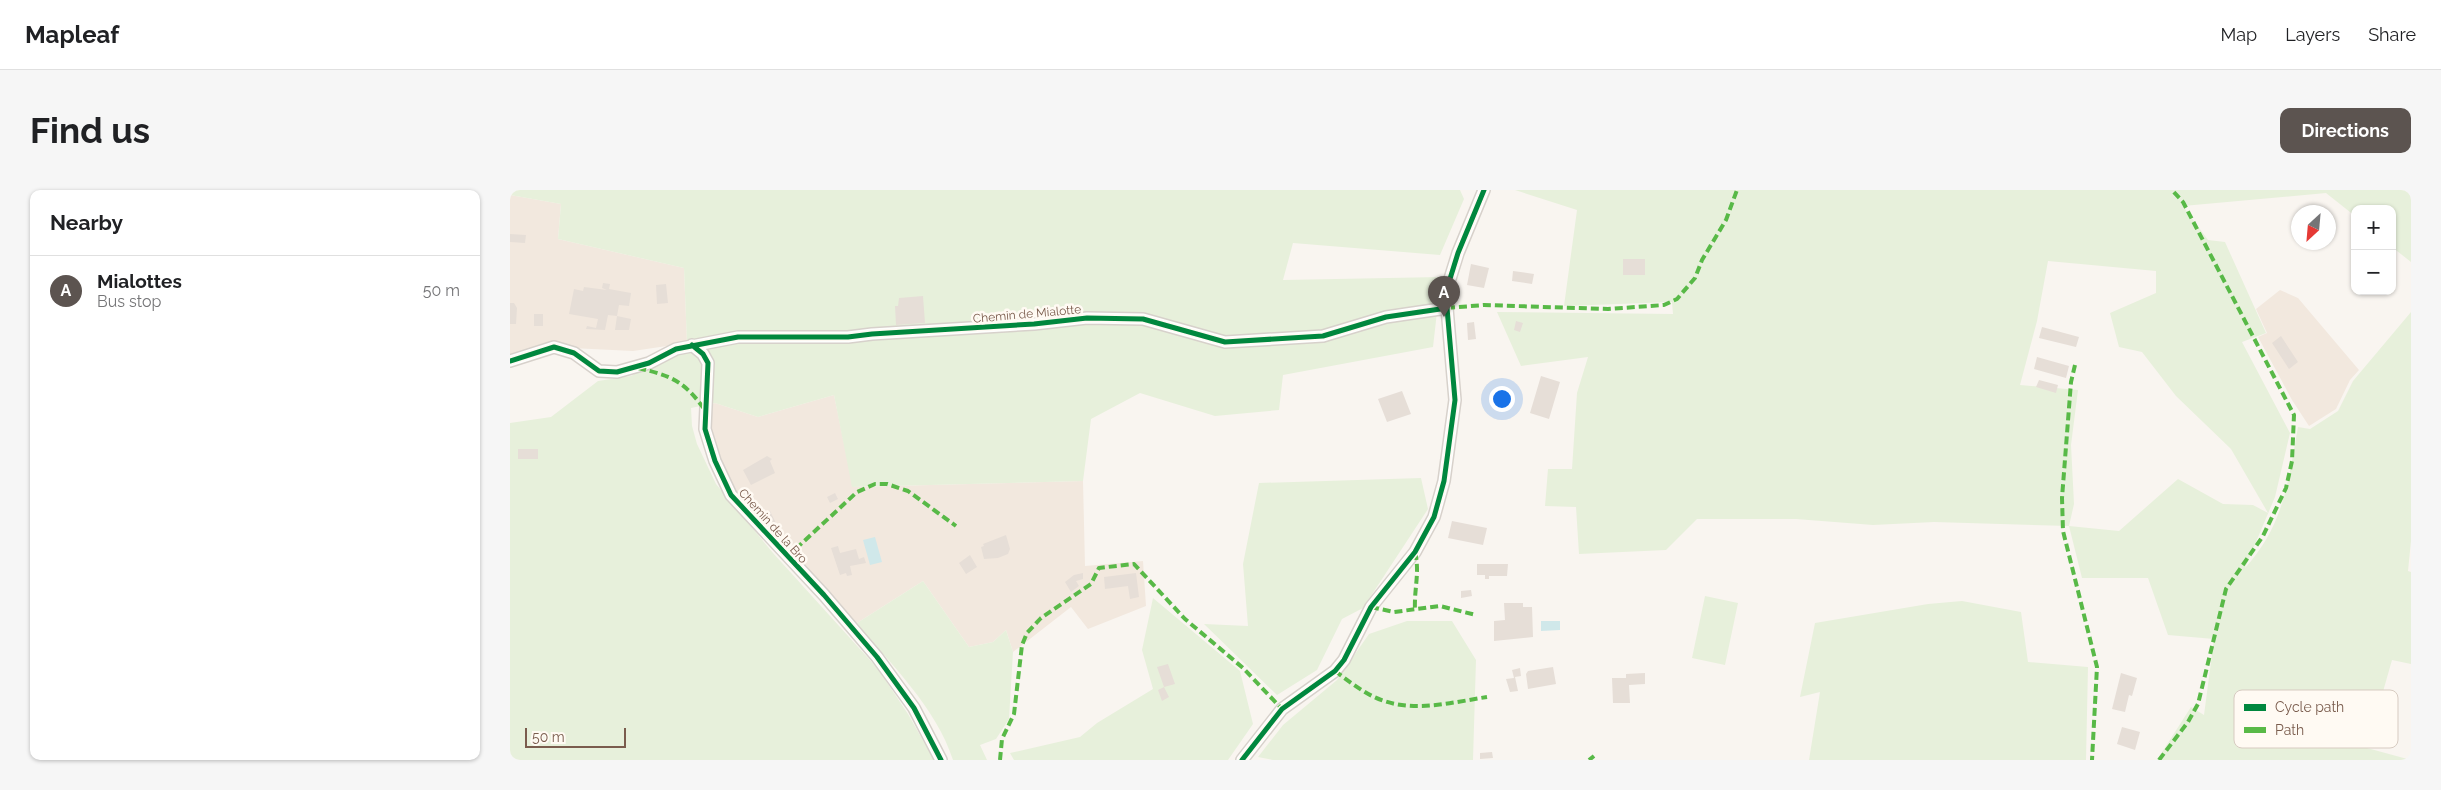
<!DOCTYPE html>
<html lang="en">
<head>
<meta charset="utf-8">
<style>
	:root { --surface:#fff; --page:#f6f6f6; --text:#202124; --muted:#757577; --line:#e0e0e0; --accent:#5c5450 }
	body { margin:0; font-family:Raleway,sans-serif; background:var(--page); color:var(--text) }
	.controls { position:absolute; right:15px; top:15px; display:grid; overflow:hidden; border-radius:10px; box-shadow:0 1px 4px #0004 }
	.controls button { width:45px; height:45px; display:grid; place-items:center; padding:0; border:0; border-bottom:1px solid var(--line); background:var(--surface); color:var(--text); font:25px sans-serif }
	.compass { position:absolute; left:1781px; top:15px; width:45px; height:45px; border-radius:50%; background:var(--surface); box-shadow:0 1px 4px #0004; rotate:206deg }
	.scale { position:absolute; left:15px; bottom:12px; width:101px; box-sizing:border-box; padding-left:5px; border:2px solid #7a5c4d; border-top:0; font-size:14px; line-height:18px; white-space:nowrap; color:#7a5c4d; -webkit-text-stroke:4px #fffaf3; paint-order:stroke }
	.you { position:absolute; left:991px; top:208px; width:18px; height:18px; margin:-12px; border:4px solid #fff; border-radius:50%; background:#1a73e8; box-shadow:0 0 0 8px #1a73e833 }
	.badge { display:grid; place-items:center; width:32px; height:32px; border-radius:50%; background:var(--accent); color:#fff; font-size:16px; font-weight:700 }
	.pin { position:absolute; translate:-50% -41px; filter:drop-shadow(0 1px 2px #0008) }
	.pin::after { content:''; position:absolute; top:26px; width:18px; height:15px; background:inherit; clip-path:polygon(0 0,100% 0,50% 100%) }
	.list { margin:0; padding:0; list-style:none }
	h2 { display:flex; justify-content:space-between; align-items:center; height:65px; margin:0; padding:0 20px; font-size:21px }
	h2 small { font-size:16px; font-weight:400; color:var(--muted) }
	.list li { display:grid; grid-template-columns:32px 1fr auto; gap:15px; align-items:center; box-sizing:border-box; height:70px; padding:0 20px; border-top:1px solid var(--line) }
	.list b { display:block; font-size:19px; white-space:nowrap }
	.list p { margin:0; font-size:16px; white-space:nowrap; color:var(--muted) }
	.list em { font-size:16px; font-style:normal; color:var(--muted) }
	.map { position:relative; flex:none; width:1901px; height:570px; overflow:hidden; border-radius:10px }
	header { display:flex; align-items:center; gap:30px; box-sizing:border-box; height:70px; padding:0 25px; background:var(--surface); border-bottom:1px solid var(--line) }
	header strong { font-size:24px }
	nav { display:flex; gap:28px; margin-inline-start:auto; font-size:18px }
	.intro { display:flex; align-items:center; justify-content:space-between; box-sizing:border-box; height:120px; padding:0 30px }
	h1 { margin:0; font-size:35px }
	.button { padding:12px 22px; border-radius:10px; background:var(--accent); color:#fff; font-size:18px; font-weight:700 }
	main { display:flex; gap:30px; padding:0 30px }
	aside { flex:1; background:var(--surface); border-radius:10px; box-shadow:0 1px 4px #0004 }
	.map>svg:first-child { display:block }
	.residential { fill:#f2e8de }
	.green { fill:#e7f0db; fill-rule:evenodd }
	.water { fill:#d0e8ea }
	.building { fill:#e6ded7 }
	.lines { fill:none; stroke-linecap:round; stroke-linejoin:round }
	.street-casing { stroke:#d7d1cb; stroke-width:14 }
	.street { stroke:#fefefd; stroke-width:11 }
	.quiet { stroke:#58b947; stroke-width:4; stroke-dasharray:8 4; stroke-linecap:butt }
	.cycleway-casing { stroke:#fffaf3; stroke-width:8 }
	.cycleway { stroke:#00873e; stroke-width:5 }
	.labels { text-anchor:middle; stroke-width:5; stroke-linejoin:round; paint-order:stroke }
	.street-label { font-size:12px; fill:#7a5c4d; stroke:#fffaf3 }
	.key { fill:#fffaf3; stroke:#d7cbc1; stroke-width:1 }
	.key-label { font-size:14px; fill:#7a5c4d }
</style>
</head>
<body>
<header>
<strong>Mapleaf</strong>
<nav><a>Map</a><a>Layers</a><a>Share</a></nav>
</header>
<div class="intro"><h1>Find us</h1><a class="button">Directions</a></div>
<main>
<aside>
<h2>Nearby<small></small></h2>
<ul class="list">
<li><span class="badge">A</span><div><b>Mialottes</b><p>Bus stop</p></div><em>50 m</em></li>
</ul>
</aside>
<div class="map">
<svg width="1901" height="570" viewBox="0 0 1901 570">
	<rect width="100%" height="100%" fill="#f9f5f0"/>
	<!-- residential -->
	<path class="residential" d="M 0,5 L 51,14 L 48,49 L 174,78 L 177,153 L 123,161 L 61,158 L 0,166 Z
		M 1770,100 L 1788,108 L 1849,180 L 1840,190 L 1826,219 L 1799,236 L 1782,210 L 1748,147 L 1757,143 L 1746,119 Z
		M 324,205 L 343,297 L 573,291 L 575,376 L 633,371 L 636,416 L 578,439 L 561,417 L 503,462 L 496,440 L 483,452 L 459,457 L 413,391 L 347,433 L 241,323 L 224,299 L 207,266 L 198,235 L 198,215 L 205,213 L 248,227 Z"/>
	<!-- green -->
	<path class="green" d="M 0,0 L 950,0 L 954,9 L 930,65 L 783,53 L 773,90 L 931,87 L 923,157 L 773,185 L 769,220 L 705,226 L 630,203 L 581,229 L 573,291 L 342,297 L 324,205 L 248,227 L 205,213 L 181,218 L 182,236 L 187,254 L 206,294 L 263,363 L 368,479 L 398,524 L 424,570 L 0,570 L 0,233 L 41,227 L 88,191 L 121,186 L 177,153 L 174,78 L 48,49 L 51,14 L 0,5 Z
		M 1005,0 L 1901,0 L 1901,72 L 1882,57 L 1882,19 L 1845,19 L 1845,26 L 1816,3 L 1673,16 L 1698,50 L 1715,52 L 1756,143 L 1732,152 L 1780,243 L 1765,307 L 1735,378 C 1774,335 1778,292 1788,237 L 1800,239 L 1828,221 L 1843,191 L 1901,122 L 1901,351 L 1898,381 L 1901,382 L 1901,474 L 1882,470 L 1857,558 L 1901,570 L 1647,570 L 1681,517 L 1694,525 L 1704,449 L 1658,445 L 1638,388 L 1572,388 L 1559,336 L 1424,332 L 1363,335 L 1286,329 L 1187,329 L 1156,360 L 1069,364 L 1066,317 L 1035,316 L 1038,279 L 1062,279 L 1067,203 L 1078,167 L 1011,176 L 987,122 L 1163,124 L 1162,112 L 1054,116 L 1067,20 ZM 1538,71 L 1646,81 L 1646,103 L 1600,123 L 1609,157 L 1632,162 L 1666,206 L 1721,259 L 1758,323 L 1743,315 L 1713,314 L 1668,289 L 1609,341 L 1559,336 L 1564,314 L 1561,255 L 1568,200 L 1510,195 L 1527,131 Z
		M 911,288 L 918,319 L 853,418 L 832,429 L 807,480 L 767,505 L 694,434 L 738,436 L 733,374 L 749,293 Z
		M 413,391 L 459,457 L 483,452 L 496,440 L 503,462 L 499,529 L 486,549 L 470,555 L 477,570 L 443,570 C 426,517 381,475 347,433 Z
		M 1195,406 L 1228,413 L 1215,475 L 1182,468 Z
		M 643,408 L 730,481 L 743,534 L 718,570 L 504,570 L 500,563 L 570,547 L 587,533 L 643,499 L 632,460 Z
		M 1452,411 L 1511,422 L 1518,472 L 1578,477 L 1576,570 L 1299,570 L 1310,502 L 1290,507 L 1305,433 L 1418,414 Z
		M 897,431 L 942,431 L 966,470 L 963,570 L 763,570 L 748,567 L 773,535 L 827,490 L 859,444 Z"/>
	<!-- water -->
	<path class="water" d="M 365,347 L 372,372 L 360,375 L 353,350 Z
		M 1031,431 L 1050,431 L 1050,440 L 1031,441 Z"/>
	<!-- building -->
	<path class="building" d="M 0,44 L 16,45 L 15,53 L 0,52 Z
		M 1113,69 L 1135,69 L 1135,85 L 1113,85 Z
		M 961,74 L 979,78 L 974,98 L 957,95 Z
		M 1003,81 L 1024,84 L 1022,94 L 1002,91 Z
		M 93,93 L 100,94 L 99,99 L 121,103 L 119,116 L 109,115 L 107,126 L 98,125 L 95,140 L 76,139 L 77,136 L 86,138 L 88,129 L 59,124 L 64,99 L 73,101 L 74,97 L 97,100 L 92,98 Z
		M 156,94 L 158,113 L 147,114 L 146,95 Z
		M 413,106 L 415,133 L 386,135 L 385,116 L 388,116 L 389,108 Z
		M 0,113 L 4,113 L 7,118 L 6,134 L 0,134 Z
		M 24,124 L 33,124 L 33,136 L 24,136 Z
		M 107,126 L 121,129 L 119,140 L 105,140 Z
		M 1006,131 L 1013,133 L 1010,142 L 1004,140 Z
		M 964,132 L 966,149 L 958,150 L 957,133 Z
		M 1532,137 L 1569,147 L 1566,157 L 1529,148 Z
		M 1771,146 L 1788,172 L 1779,179 L 1762,153 Z
		M 1527,167 L 1559,176 L 1556,188 L 1524,179 Z
		M 1031,186 L 1050,192 L 1039,229 L 1020,223 Z
		M 1529,190 L 1548,195 L 1546,203 L 1526,197 Z
		M 892,201 L 901,224 L 877,232 L 868,209 Z
		M 8,259 L 28,259 L 28,269 L 8,269 Z
		M 257,266 L 262,269 L 260,271 L 265,283 L 241,295 L 233,280 Z
		M 325,303 L 328,309 L 320,313 L 317,307 Z
		M 260,321 L 266,333 L 260,336 L 253,324 Z
		M 942,331 L 977,338 L 973,355 L 938,348 Z
		M 496,345 L 500,359 L 498,364 L 488,368 L 474,369 L 471,357 L 474,356 L 473,354 Z
		M 328,356 L 330,363 L 346,359 L 349,369 L 354,367 L 356,373 L 340,376 L 342,385 L 337,386 L 336,383 L 330,385 L 321,358 Z
		M 460,365 L 467,377 L 456,384 L 449,373 Z
		M 967,374 L 998,374 L 997,386 L 979,386 L 979,389 L 975,389 L 975,385 L 967,385 Z
		M 573,383 L 573,389 L 566,391 L 569,396 L 561,402 L 555,392 L 564,385 Z
		M 626,383 L 629,407 L 620,409 L 618,396 L 595,399 L 594,387 Z
		M 961,400 L 962,406 L 951,408 L 951,401 Z
		M 994,413 L 1013,413 L 1013,417 L 1022,417 L 1023,447 L 984,451 L 984,431 L 995,430 Z
		M 658,474 L 665,494 L 654,497 L 659,507 L 652,511 L 648,500 L 654,497 L 647,477 Z
		M 1043,477 L 1046,494 L 1018,499 L 1016,484 L 1018,481 Z
		M 1010,478 L 1011,486 L 1005,487 L 1008,501 L 1000,502 L 996,489 L 1004,488 L 1002,480 Z
		M 1135,483 L 1135,494 L 1119,495 L 1120,513 L 1103,513 L 1102,488 L 1116,488 L 1116,484 Z
		M 1611,483 L 1627,488 L 1622,506 L 1619,505 L 1615,522 L 1602,519 Z
		M 1612,537 L 1630,542 L 1625,560 L 1607,554 Z
		M 982,562 L 983,568 L 970,569 L 970,563 Z"/>
	<g class="lines">
		<defs>
			<path id="street" d="M 182,155 L 193,164 L 198,173 L 195,239 L 205,271 L 221,305 L 314,405 L 367,467 L 404,518 L 431,570
				M 0,171 L 44,157 L 64,163 L 89,181 L 107,182 L 139,173 L 166,159 L 228,147 L 338,147 L 362,144 L 524,134 L 577,128 L 633,129 L 715,152 L 813,146 L 876,127 L 937,118
				M 732,570 L 772,519 L 825,481 L 834,470 L 861,417 L 905,362 L 924,327 L 934,291 L 945,210 L 937,118 L 939,92 L 948,63 L 974,0"/>
		</defs>
		<!-- street casing -->
		<use href="#street" class="street-casing"/>
		<!-- street -->
		<use href="#street" class="street"/>
		<!-- quiet -->
		<path class="quiet" d="M 937,118 L 974,115 L 1098,119 L 1154,115 L 1167,109 L 1185,88 L 1192,70 L 1216,30 L 1227,0
			M 1565,175 L 1561,192 L 1552,308 L 1553,341 L 1587,477 L 1582,570
			M 128,178 C 162,186 174,191 195,220
			M 905,362 C 910,383 904,398 905,420
			M 277,367 L 347,302 L 365,294 L 377,294 L 398,301 L 446,336
			M 861,417 L 884,422 L 930,416 L 966,425
			M 825,481 C 840,492 856,505 874,511 C 907,522 944,512 977,507
			M 490,570 L 492,549 L 504,524 L 512,455 L 517,443 L 531,428 L 581,394 L 589,378 L 624,374 L 675,429 L 733,478 L 772,519
			M 1079,570 L 1084,566
			M 1649,570 L 1678,532 L 1688,514 L 1716,399 L 1753,346 L 1776,298 L 1782,271 L 1784,225 L 1673,12 L 1662,0"/>
		<defs>
			<path id="cycleway" d="M 182,155 L 193,164 L 198,173 L 195,239 L 205,271 L 221,305 L 314,405 L 367,467 L 404,518 L 431,570
				M 0,171 L 44,157 L 64,163 L 89,181 L 107,182 L 139,173 L 166,159 L 228,147 L 338,147 L 362,144 L 524,134 L 577,128 L 633,129 L 715,152 L 813,146 L 876,127 L 937,118
				M 732,570 L 772,519 L 825,481 L 834,470 L 861,417 L 905,362 L 924,327 L 934,291 L 945,210 L 937,118 L 939,92 L 948,63 L 974,0"/>
		</defs>
		<!-- cycleway casing -->
		<use href="#cycleway" class="cycleway-casing"/>
		<!-- cycleway -->
		<use href="#cycleway" class="cycleway"/>
	</g>
	<g class="labels">
		<!-- street labels -->
		<g class="street-label">
			<text transform="translate(517 124) rotate(-5)" y="4">Chemin de Mialotte</text>
			<text transform="translate(263 336) rotate(48)" y="4">Chemin de la Bro</text>
		</g>
	</g>
	<!-- legend -->
	<rect x="1724" y="500" width="164" height="58" rx="8" class="key"/>
	<rect x="1734" y="514" width="22" height="7" fill="#00873e"/>
	<rect x="1734" y="537" width="22" height="6" fill="#58b947"/>
	<g class="key-label">
		<text x="1765" y="522">Cycle path</text>
		<text x="1765" y="545">Path</text>
	</g>
</svg>
<div class="controls">
<button>+</button>
<button>−</button>
</div>
<svg class="compass" viewBox="-18 -18 36 36"><path d="M0-13l5 13h-10z" fill="#e53935"/><path d="M0 13l5-13h-10z" fill="#757577"/></svg>
<div class="scale">50 m</div>
<div class="you"></div>
<div class="pin badge" style="left:934px;top:127px">A</div>
</div>
</main>
</body>
</html>
